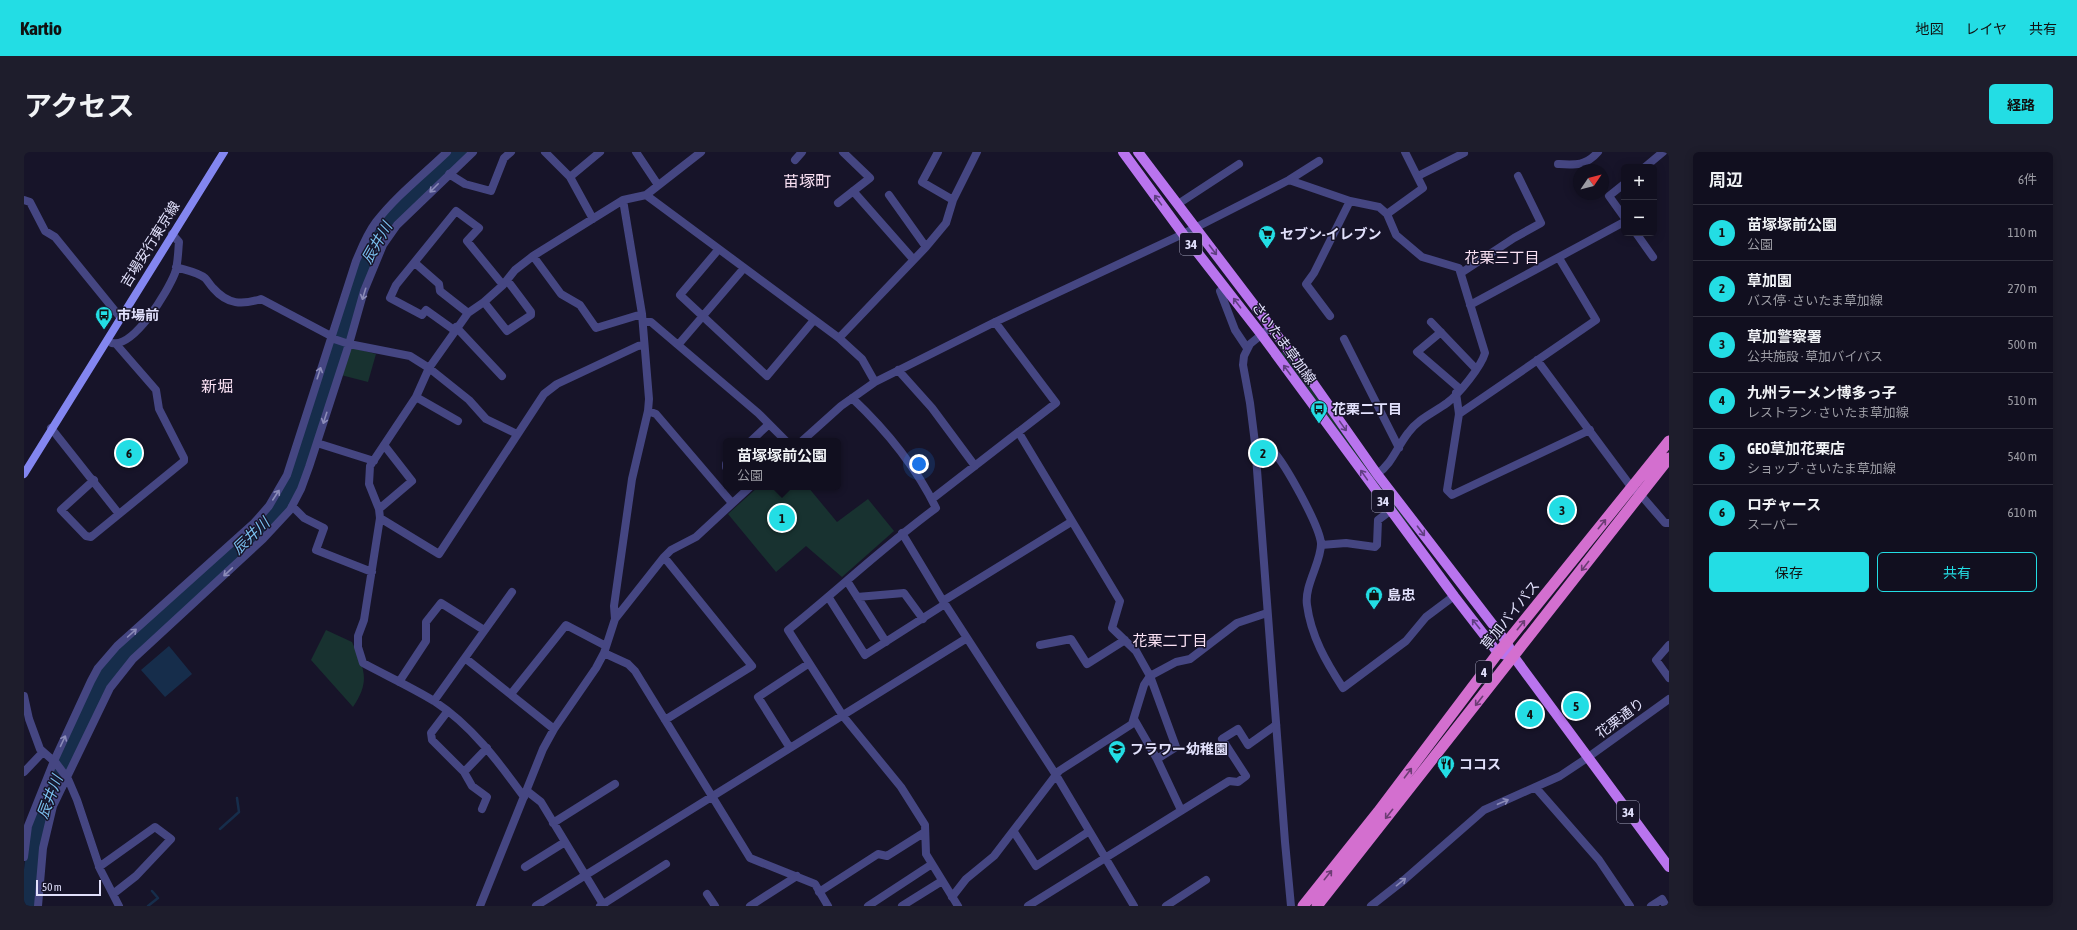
<!DOCTYPE html>
<html lang="ja">
<head>
<meta charset="utf-8">
<style>
	:root { --surface:#110f1f; --page:#1e1d2c; --text:#f1f3f6; --muted:#9c9ca4; --line:#302f3d; --accent:#23dde4 }
	body { margin:0; font-family:"Asap Condensed","Noto Sans JP",sans-serif; background:var(--page); color:var(--text) }
	.controls { position:absolute; right:12px; top:12px; display:grid; overflow:hidden; border-radius:6px; box-shadow:0 2px 10px #0003 }
	.controls button { width:36px; height:36px; display:grid; place-items:center; padding:0; border:0; border-bottom:1px solid var(--line); background:var(--surface); color:var(--text); font:20px sans-serif }
	.compass { position:absolute; left:1549px; top:12px; width:36px; height:36px; border-radius:50%; background:var(--surface); box-shadow:0 2px 10px #0003; rotate:55deg }
	.scale { position:absolute; left:12px; bottom:10px; width:65px; box-sizing:border-box; padding-left:4px; border:2px solid #e1e0fb; border-top:0; font-size:11px; line-height:14px; white-space:nowrap; color:#e1e0fb; -webkit-text-stroke:3px #171429; paint-order:stroke }
	.you { position:absolute; left:895px; top:312px; width:14px; height:14px; margin:-10px; border:3px solid #fff; border-radius:50%; background:#1a73e8; box-shadow:0 0 0 6px #1a73e833 }
	.badge { display:grid; place-items:center; width:26px; height:26px; border-radius:50%; background:var(--accent); color:#111; font-size:13px; font-weight:700 }
	.pin { position:absolute; translate:-50% -50%; border:2px solid #fff; box-shadow:0 1px 4px #0006 }
	.popup { position:absolute; left:699px; top:286px; width:118px; height:52px; box-sizing:border-box; display:grid; place-content:center; border-radius:6px; background:var(--surface); filter:drop-shadow(0 1px 3px #0005); font-size:13px; white-space:nowrap; color:var(--muted) }
	.popup b { font-size:15px; color:var(--text) }
	.popup::after { content:''; position:absolute; left:50%; top:100%; margin-left:-8px; border:8px solid transparent; border-top-color:var(--surface) }
	.list { margin:0; padding:0; list-style:none }
	h2 { display:flex; justify-content:space-between; align-items:center; height:52px; margin:0; padding:0 16px; font-size:17px }
	h2 small { font-size:13px; font-weight:400; color:var(--muted) }
	.list li { display:grid; grid-template-columns:26px 1fr auto; gap:12px; align-items:center; box-sizing:border-box; height:56px; padding:0 16px; border-top:1px solid var(--line) }
	.list b { display:block; font-size:15px; white-space:nowrap }
	.list p { margin:0; font-size:13px; white-space:nowrap; color:var(--muted) }
	.list em { font-size:13px; font-style:normal; color:var(--muted) }
	.actions { display:flex; gap:8px; padding:12px 16px }
	.actions a { flex:1; padding:9px 0; border:1px solid var(--accent); border-radius:6px; text-align:center; font-size:14px; color:var(--accent) }
	.actions .main { background:var(--accent); color:#111 }
	.map { position:relative; flex:none; width:1645px; height:754px; overflow:hidden; border-radius:6px }
	header { display:flex; align-items:center; gap:24px; box-sizing:border-box; height:56px; padding:0 20px; background:var(--accent); color:#111 }
	header strong { font-size:19px }
	nav { display:flex; gap:22px; margin-inline-start:auto; font-size:14px }
	.intro { display:flex; align-items:center; justify-content:space-between; box-sizing:border-box; height:96px; padding:0 24px }
	h1 { margin:0; font-size:28px }
	.button { padding:10px 18px; border-radius:6px; background:var(--accent); color:#111; font-size:14px; font-weight:700 }
	main { display:flex; gap:24px; padding:0 24px }
	aside { flex:1; background:var(--surface); border-radius:6px; box-shadow:0 2px 10px #0003 }
	.map>svg:first-child { display:block }
	.green { fill:#183230 }
	.water { fill:#162d4b }
	.lines { fill:none; stroke-linecap:round; stroke-linejoin:round }
	.stream { stroke:#162d4b; stroke-width:2.5 }
	.river { stroke:#162d4b; stroke-width:16 }
	.minor { stroke:#454682; stroke-width:8 }
	.tertiary { stroke:#454682; stroke-width:8 }
	.secondary { stroke:#8386f0; stroke-width:8 }
	.primary { stroke:#b974ee; stroke-width:10 }
	.trunk { stroke:#d36fcf; stroke-width:11 }
	.oneway { stroke:#8b8bb8 }
	.oneway2 { stroke:#603f82 }
	.oneway3 { stroke:#6c3d74 }
	.labels { text-anchor:middle; stroke-width:3; stroke-linejoin:round; paint-order:stroke }
	.shield { fill:#171429; stroke:#a4a3bc; stroke-width:1 }
	.shield-label { font-size:13px; font-weight:bold; fill:#e1e0fb }
	.poi-label { font-size:14px; font-weight:bold; fill:#e1e0fb; stroke:#171429; text-anchor:start }
	.street-label { font-size:14px; fill:#e1e0fb; stroke:#171429 }
	.water-label { font-size:15px; font-style:italic; fill:#7ac0ef; stroke:#171429 }
	.neighbourhood-label { font-size:15px; fill:#fbe2f4; stroke:#171429 }
	.quarter-label { font-size:16px; fill:#fbe2f4; stroke:#171429 }
</style>
</head>
<body>
<header>
<strong>Kartio</strong>
<nav><a>地図</a><a>レイヤ</a><a>共有</a></nav>
</header>
<div class="intro"><h1>アクセス</h1><a class="button">経路</a></div>
<main>
<div class="map">
<svg width="1645" height="754" viewBox="0 0 1645 754">
	<rect width="100%" height="100%" fill="#171429"/>
	<!-- green -->
	<path class="green" d="M 329,196 L 352,202 L 344,230 L 317,223 L 326,199 Z
		M 1258,200 L 1261,201 L 1385,372 L 1395,390 L 1256,201 Z
		M 734,335 L 784,335 L 813,370 L 844,347 L 870,379 L 818,425 L 782,394 L 752,420 L 704,362 Z
		M 302,478 L 328,490 C 340,517 347,528 329,555 L 287,508 Z"/>
	<!-- water -->
	<path class="water" d="M 145,494 L 168,522 L 141,545 L 117,518 Z"/>
	<g class="lines">
		<!-- stream -->
		<path class="stream" d="M 196,677 L 215,660 L 213,646
			M 124,754 L 134,746 L 128,739"/>
		<!-- river -->
		<path class="river" d="M 4,754 L 12,682 L 25,642 L 72,541 L 83,522 L 96,505 L 121,481 L 241,372 L 256,355 L 268,337 L 337,120 L 352,87 L 366,68 L 436,0"/>
		<!-- minor -->
		<path class="minor" d="M 521,0 L 546,25 L 569,67
			M 612,0 L 634,33
			M 914,0 L 898,30 L 929,48
			M 771,8 L 778,0
			M 1534,12 C 1551,13 1562,14 1574,0
			M 1621,15 L 1639,0
			M 425,22 L 441,32 L 467,39 L 480,6 L 487,0
			M 1394,24 L 1440,1
			M 546,25 L 576,0
			M 1265,28 L 1326,49 L 1355,55 L 1363,62
			M 1600,32 L 1585,44 L 1600,65
			M 829,39 L 889,107
			M 622,43 L 677,0
			M 865,43 L 902,95
			M 0,48 L 6,50 L 21,79 L 31,85 L 96,165
			M 814,51 L 846,26 L 819,0
			M 1154,52 L 1215,12
			M 1612,81 L 1629,105
			M 694,98 L 656,143 L 743,224 L 790,168
			M 509,104 L 537,142 L 556,153 L 572,176 L 618,162
			M 391,111 L 415,132 L 416,139 L 444,161
			M 152,115 C 161,118 174,120 181,126 C 184,129 186,133 189,136 C 204,153 218,153 237,147 L 307,184
			M 1437,121 L 1490,86 L 1517,71 L 1494,24
			M 1201,135 L 1196,139 L 1211,178 L 1223,196
			M 460,150 L 483,179 L 507,163 L 507,160 L 483,128
			M 1446,153 L 1600,70
			M 1306,164 L 1282,132 L 1290,121 L 1326,49
			M 619,170 L 627,170 L 734,261 L 762,289
			M 1407,170 L 1452,217
			M 432,175 L 478,224
			M 430,178 L 402,158 L 398,163 L 366,146 L 372,133 L 432,59 L 455,76 L 443,89 L 479,133
			M 1417,180 L 1393,200 L 1436,237
			M 307,186 L 325,192 L 386,204 L 405,216 L 445,248 L 462,267 L 493,282
			M 815,186 L 902,95 L 922,71 L 929,48 L 953,0
			M 1320,187 L 1375,296
			M 88,191 C 110,196 144,139 151,121 C 154,112 154,100 155,90 L 148,82
			M 654,193 L 720,116
			M 1513,208 L 1608,336 L 1616,342 L 1641,371 L 1645,371
			M 874,218 L 908,256 L 951,314
			M 1432,241 L 1435,262 L 1423,338 L 1428,343 L 1566,278
			M 392,245 L 434,269
			M 828,246 C 861,277 892,315 912,356 C 860,394 814,438 764,478 L 819,564 L 877,635 L 901,673 L 902,702 L 934,754
			M 624,259 L 632,262 L 708,351
			M 1435,262 L 1572,168 L 1535,106
			M 27,276 L 95,362
			M 995,281 L 1096,449 L 1088,476 L 1112,499 L 1126,524 L 1152,595 L 1133,607
			M 727,289 L 745,272
			M 778,289 L 817,254 L 851,230 L 971,170 L 1159,82 L 1265,28 L 1295,9
			M 293,291 L 350,309
			M 1231,291 C 1238,292 1243,293 1248,298 C 1261,311 1295,373 1297,391 C 1298,409 1280,433 1283,453 C 1287,484 1302,510 1319,536 L 1382,489 L 1402,465 L 1430,444
			M 702,312 L 702,315
			M 1353,322 C 1368,312 1373,295 1384,281 C 1394,267 1409,261 1423,251 C 1435,242 1457,215 1461,201 L 1435,116 L 1398,105 L 1372,83 L 1363,62 L 1399,36 L 1381,0
			M 70,328 L 37,358 L 62,384 L 67,385 L 160,309 L 160,306 L 135,257 L 132,238 L 92,192
			M 908,347 L 1032,251 L 971,170
			M 268,354 L 280,366 L 300,376 L 292,398 L 348,420
			M 355,357 L 388,329 L 360,293
			M 356,366 L 415,402 L 520,242 L 533,232 L 614,194 L 620,193
			M 878,381 L 919,449 L 1032,623 L 1110,754
			M 1297,393 L 1322,391 L 1351,395 L 1353,393 L 1354,368 L 1366,359
			M 640,405 L 728,514 L 641,568
			M 823,429 L 862,490
			M 833,445 L 880,441 L 899,467
			M 805,446 L 841,503 L 921,452
			M 919,449 L 1047,370
			M 591,467 L 640,405 L 647,398 L 672,385 L 726,335
			M 1016,493 L 1047,487 L 1063,512 L 1101,488
			M 1645,493 L 1632,508 L 1645,526
			M 580,501 L 604,512 L 611,519 L 726,706 L 791,732 L 804,754
			M 441,506 L 530,577
			M 375,530 L 402,489 L 402,470 L 417,451 L 460,478
			M 487,542 L 542,473 L 582,494
			M 0,544 L 5,567 L 16,597 L 32,611 L 44,627 L 53,648 L 76,717 L 95,754
			M 410,549 L 488,440
			M 423,560 L 407,581 L 408,588 L 440,620
			M 1110,567 L 1133,607 L 1157,658
			M 766,596 L 734,545 L 784,512
			M 0,620 L 19,600
			M 1512,636 L 1575,708 L 1606,754
			M 503,639 L 517,650 L 580,754
			M 500,645 C 474,609 447,573 410,549 C 387,535 363,524 339,511 L 334,495 L 334,484 L 340,468 L 356,366 L 355,357 L 345,332 L 346,314 L 392,245 L 405,216 L 444,161 L 460,150 L 479,133 L 491,118 L 509,104 L 599,48 L 622,43 L 815,186 L 838,207 L 851,230
			M 458,657 L 463,645 L 448,634 L 440,620 L 463,596
			M 529,671 L 591,632
			M 990,680 L 1012,714 L 1064,680
			M 0,705 L 4,674 L 30,609 L 67,529 L 74,516 L 93,494 L 230,371 L 245,354 L 263,323 L 332,109 C 338,95 343,82 352,70 C 372,44 399,23 423,0
			M 75,715 L 131,675 L 147,687 L 112,724 L 89,742
			M 501,715 L 541,690
			M 795,740 L 854,702 L 863,704 L 901,680
			M 683,742 L 691,754
			M 928,745 L 942,727 L 970,704 L 1035,619 L 1108,572 L 1120,533 L 1126,524 L 1152,510 L 1166,507 L 1213,471 L 1243,461
			M 14,754 L 19,696 L 29,654 L 86,536 L 109,507 L 239,387 L 266,358 L 277,337 L 285,315 L 325,192 L 340,139 L 359,93 L 373,73 L 449,0
			M 456,754 L 519,597 L 530,577 L 572,516 L 580,501 L 591,467 L 590,454 L 608,327 L 624,259 L 625,247 L 618,162 L 599,48
			M 512,754 L 943,486
			M 576,754 L 642,712
			M 726,754 L 773,724
			M 844,754 L 908,712
			M 878,754 L 918,729
			M 1004,754 L 1205,629 L 1214,630 L 1222,624 L 1198,587 L 1214,577 L 1224,593 L 1252,573
			M 1142,754 L 1182,728
			M 1347,754 L 1380,728 L 1460,658 L 1536,624 L 1563,606
			M 1627,754 L 1638,747 L 1642,754"/>
		<!-- tertiary -->
		<path class="tertiary" d="M 1247,175 L 1226,192 L 1220,204 L 1219,213 L 1226,251 L 1231,291 L 1261,690 L 1267,754
			M 1563,606 L 1645,547"/>
		<!-- secondary -->
		<path class="secondary" d="M 0,322 L 200,0"/>
		<!-- primary -->
		<path class="primary" d="M 1099,0 L 1159,82 L 1237,182 L 1430,444 L 1474,501 L 1490,505
			M 1114,0 L 1287,228 L 1353,322 L 1483,491 L 1490,505 L 1645,715"/>
		<!-- trunk -->
		<path class="trunk" d="M 1279,754 L 1354,660 L 1474,501 L 1645,289
			M 1293,754 L 1645,306"/>
	</g>
	<!-- one-way arrows -->
	<defs><path id="oneway-shaft" d="M-6 0H5M1.5-3L5.5 0L1.5 3" fill="none" stroke-width="1.6" stroke-linecap="round" stroke-linejoin="round"/></defs>
	<g class="oneway">
		<use href="#oneway-shaft" transform="translate(410 36) rotate(135)"/>
		<use href="#oneway-shaft" transform="translate(340 142) rotate(107)"/>
		<use href="#oneway-shaft" transform="translate(295 221) rotate(-72)"/>
		<use href="#oneway-shaft" transform="translate(301 266) rotate(108)"/>
		<use href="#oneway-shaft" transform="translate(252 343) rotate(-57)"/>
		<use href="#oneway-shaft" transform="translate(204 420) rotate(137)"/>
		<use href="#oneway-shaft" transform="translate(108 481) rotate(-42)"/>
		<use href="#oneway-shaft" transform="translate(39 589) rotate(-65)"/>
		<use href="#oneway-shaft" transform="translate(1479 650) rotate(-23)"/>
		<use href="#oneway-shaft" transform="translate(1377 730) rotate(-39)"/>
	</g>
	<g class="oneway2">
		<use href="#oneway-shaft" transform="translate(1134 48) rotate(-126)"/>
		<use href="#oneway-shaft" transform="translate(1189 98) rotate(53)"/>
		<use href="#oneway-shaft" transform="translate(1213 151) rotate(-127)"/>
		<use href="#oneway-shaft" transform="translate(1263 218) rotate(-126)"/>
		<use href="#oneway-shaft" transform="translate(1319 274) rotate(55)"/>
		<use href="#oneway-shaft" transform="translate(1340 323) rotate(-125)"/>
		<use href="#oneway-shaft" transform="translate(1397 379) rotate(53)"/>
		<use href="#oneway-shaft" transform="translate(1452 472) rotate(-129)"/>
	</g>
	<g class="oneway3">
		<use href="#oneway-shaft" transform="translate(1578 372) rotate(-51)"/>
		<use href="#oneway-shaft" transform="translate(1561 414) rotate(128)"/>
		<use href="#oneway-shaft" transform="translate(1497 473) rotate(-51)"/>
		<use href="#oneway-shaft" transform="translate(1455 549) rotate(128)"/>
		<use href="#oneway-shaft" transform="translate(1384 621) rotate(-53)"/>
		<use href="#oneway-shaft" transform="translate(1365 662) rotate(128)"/>
		<use href="#oneway-shaft" transform="translate(1304 723) rotate(-51)"/>
	</g>
	<!-- icons -->
	<defs>
		<symbol id="supermarket-pin" viewBox="-11 -11 22 30"><path d="M0 17L-7.5 6A9.5 9.5 0 1 1 7.5 6Z" fill="#23dde4" stroke="#171429"/><path d="M-6-5.5h2.5l.6 2H6L4.5 2H-2.5L-4.4-4H-6ZM-1.5 3.2a1.3 1.3 0 1 0 .1 0ZM3 3.2a1.3 1.3 0 1 0 .1 0Z" fill="#111"/></symbol>
		<symbol id="bus-pin" viewBox="-11 -11 22 30"><path d="M0 17L-7.5 6A9.5 9.5 0 1 1 7.5 6Z" fill="#23dde4" stroke="#171429"/><path d="M-5-6H5V4H4V6H2V4H-2V6H-4V4H-5ZM-3.5-4V0h7V-4ZM-3.5 1.2v1.5H-2V1.2ZM2 1.2v1.5H3.5V1.2Z" fill="#111"/></symbol>
		<symbol id="shop-pin" viewBox="-11 -11 22 30"><path d="M0 17L-7.5 6A9.5 9.5 0 1 1 7.5 6Z" fill="#23dde4" stroke="#171429"/><path d="M-5-2.5h2.3a2.7 3.5 0 0 1 5.4 0H5L5.5 6h-11ZM-1.5-2.5h3a1.5 2.3 0 0 0-3 0Z" fill="#111"/></symbol>
		<symbol id="school-pin" viewBox="-11 -11 22 30"><path d="M0 17L-7.5 6A9.5 9.5 0 1 1 7.5 6Z" fill="#23dde4" stroke="#171429"/><path d="M0-5L7-2L0 1L-7-2ZM-4 1L0 2.5L4 1V4Q0 6-4 4Z" fill="#111"/></symbol>
		<symbol id="restaurant-pin" viewBox="-11 -11 22 30"><path d="M0 17L-7.5 6A9.5 9.5 0 1 1 7.5 6Z" fill="#23dde4" stroke="#171429"/><path d="M-5-6h1v4h1v-4h1v4h1v-4h1v5L-1.5 .5V6h-2V.5L-5-1ZM5-6V6H3V1.5H1.5Q1.5-4 5-6Z" fill="#111"/></symbol>
	</defs>
	<g fill-rule="evenodd">
		<use href="#supermarket-pin" x="1233" y="72" width="20" height="27"/>
		<use href="#bus-pin" x="70" y="153" width="20" height="27"/>
		<use href="#bus-pin" x="1285" y="247" width="20" height="27"/>
		<use href="#shop-pin" x="1340" y="433" width="20" height="27"/>
		<use href="#school-pin" x="1083" y="587" width="20" height="27"/>
		<use href="#restaurant-pin" x="1412" y="602" width="20" height="27"/>
	</g>
	<g class="labels">
		<!-- shield labels -->
		<g class="shield">
			<rect x="1156" y="81" width="22" height="22" rx="3"/>
			<rect x="1348" y="338" width="22" height="22" rx="3"/>
			<rect x="1452" y="509" width="16" height="22" rx="3"/>
			<rect x="1593" y="649" width="22" height="22" rx="3"/>
		</g>
		<g class="shield-label">
			<text x="1167" y="97">34</text>
			<text x="1359" y="354">34</text>
			<text x="1460" y="525">4</text>
			<text x="1604" y="665">34</text>
		</g>
		<!-- poi labels -->
		<g class="poi-label">
			<text x="1256" y="87">セブン-イレブン</text>
			<text x="93" y="168">市場前</text>
			<text x="1308" y="262">花栗二丁目</text>
			<text x="1363" y="448">島忠</text>
			<text x="1106" y="602">フラワー幼稚園</text>
			<text x="1435" y="617">ココス</text>
		</g>
		<!-- street labels -->
		<g class="street-label">
			<text transform="translate(126 92) rotate(-58)" y="5">吉場安行東京線</text>
			<text transform="translate(1260 191) rotate(54)" y="5">さいたま草加線</text>
			<text transform="translate(1486 463) rotate(-51)" y="5">草加バイパス</text>
			<text transform="translate(1596 566) rotate(-37)" y="5">花栗通り</text>
		</g>
		<!-- water labels -->
		<g class="water-label">
			<text transform="translate(353 91) rotate(-60)" y="5">辰井川</text>
			<text transform="translate(227 384) rotate(-44)" y="5">辰井川</text>
			<text transform="translate(26 645) rotate(-69)" y="5">辰井川</text>
		</g>
		<!-- neighbourhood labels -->
		<g class="neighbourhood-label">
			<text x="1478" y="111">花栗三丁目</text>
			<text x="1146" y="494">花栗二丁目</text>
		</g>
		<!-- quarter labels -->
		<g class="quarter-label">
			<text x="783" y="35">苗塚町</text>
			<text x="193" y="240">新堀</text>
		</g>
	</g>
</svg>
<div class="controls">
<button>+</button>
<button>−</button>
</div>
<svg class="compass" viewBox="-18 -18 36 36"><path d="M0-13l5 13h-10z" fill="#e53935"/><path d="M0 13l5-13h-10z" fill="#9c9ca4"/></svg>
<div class="scale">50 m</div>
<div class="you"></div>
<div class="pin badge" style="left:758px;top:366px">1</div>
<div class="popup"><b>苗塚塚前公園</b>公園</div>
<div class="pin badge" style="left:1239px;top:301px">2</div>
<div class="pin badge" style="left:1538px;top:358px">3</div>
<div class="pin badge" style="left:1506px;top:562px">4</div>
<div class="pin badge" style="left:1552px;top:554px">5</div>
<div class="pin badge" style="left:105px;top:301px">6</div>
</div>
<aside>
<h2>周辺<small>6件</small></h2>
<ul class="list">
<li><span class="badge">1</span><div><b>苗塚塚前公園</b><p>公園</p></div><em>110 m</em></li>
<li><span class="badge">2</span><div><b>草加園</b><p>バス停 · さいたま草加線</p></div><em>270 m</em></li>
<li><span class="badge">3</span><div><b>草加警察署</b><p>公共施設 · 草加バイパス</p></div><em>500 m</em></li>
<li><span class="badge">4</span><div><b>九州ラーメン博多っ子</b><p>レストラン · さいたま草加線</p></div><em>510 m</em></li>
<li><span class="badge">5</span><div><b>GEO草加花栗店</b><p>ショップ · さいたま草加線</p></div><em>540 m</em></li>
<li><span class="badge">6</span><div><b>ロヂャース</b><p>スーパー</p></div><em>610 m</em></li>
</ul>
<div class="actions"><a class="main">保存</a><a>共有</a></div>
</aside>
</main>
</body>
</html>
